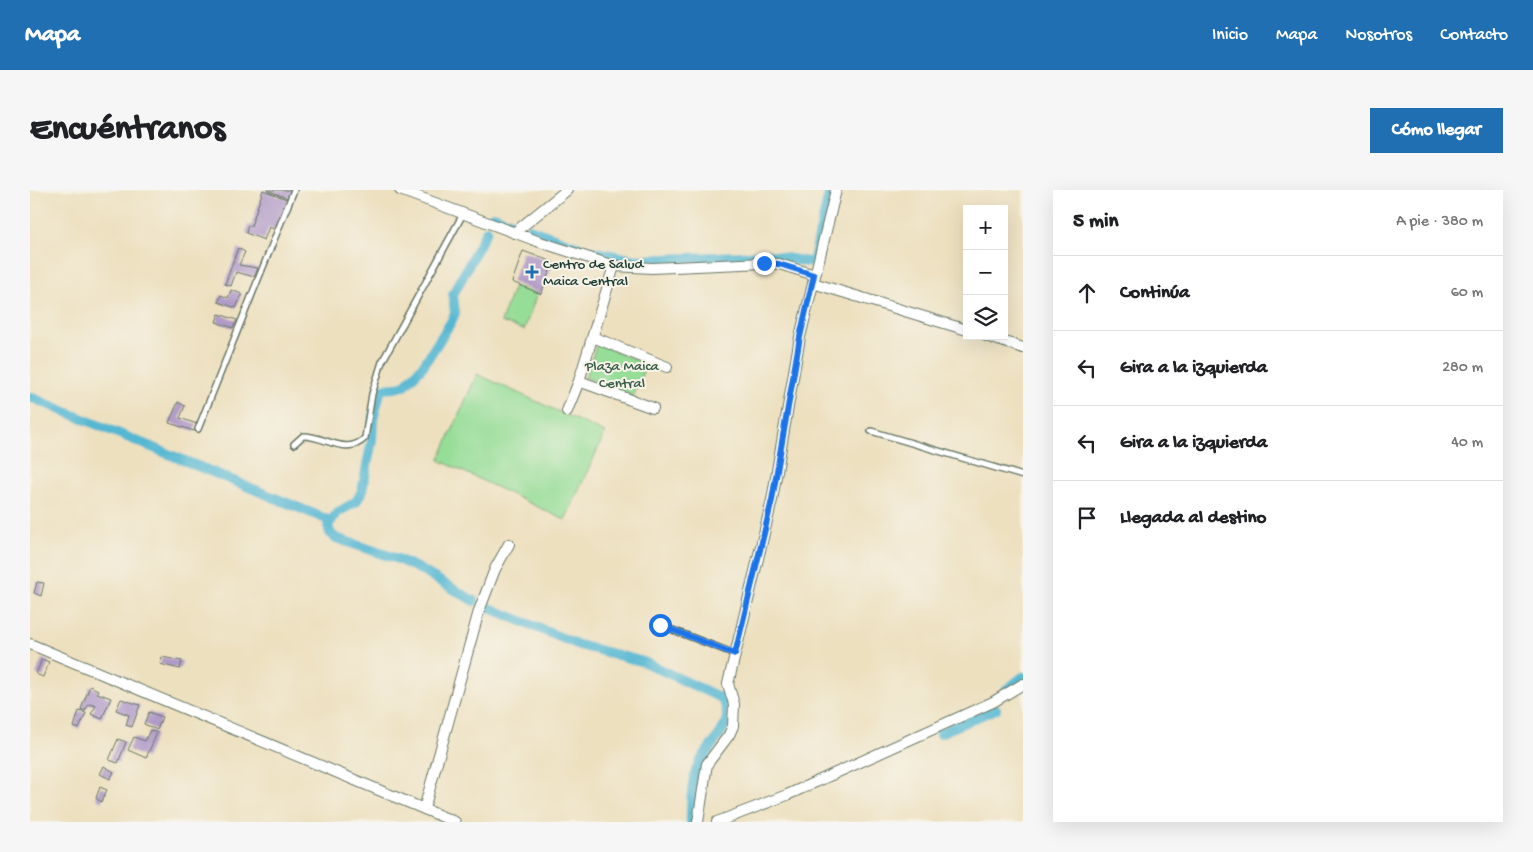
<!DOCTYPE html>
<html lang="es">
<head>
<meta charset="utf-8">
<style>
	:root { --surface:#fff; --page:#f6f6f6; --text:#202124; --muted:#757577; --line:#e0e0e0; --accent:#1f6fb2 }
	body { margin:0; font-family:"Gochi Hand",sans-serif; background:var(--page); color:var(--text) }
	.controls { position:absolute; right:15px; top:15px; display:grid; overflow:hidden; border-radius:0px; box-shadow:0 5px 20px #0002 }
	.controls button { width:45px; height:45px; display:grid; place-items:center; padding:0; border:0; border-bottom:1px solid var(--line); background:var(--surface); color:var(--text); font:25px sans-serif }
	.stop { position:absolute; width:15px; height:15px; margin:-11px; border:4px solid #1a73e8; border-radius:50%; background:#fff }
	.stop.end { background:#1a73e8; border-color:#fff; box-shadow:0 1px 5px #0008 }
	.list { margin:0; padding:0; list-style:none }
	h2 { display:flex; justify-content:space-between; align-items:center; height:65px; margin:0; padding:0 20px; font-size:21px }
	h2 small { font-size:16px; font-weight:400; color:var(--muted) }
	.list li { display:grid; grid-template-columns:32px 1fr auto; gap:15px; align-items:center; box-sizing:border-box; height:75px; padding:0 20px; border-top:1px solid var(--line) }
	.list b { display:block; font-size:19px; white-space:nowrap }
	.list em { font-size:16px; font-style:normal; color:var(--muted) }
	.icon { flex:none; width:28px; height:28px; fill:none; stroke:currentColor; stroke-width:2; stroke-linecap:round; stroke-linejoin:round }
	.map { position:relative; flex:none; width:993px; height:632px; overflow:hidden; border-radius:0px }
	header { display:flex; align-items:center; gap:30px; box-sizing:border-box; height:70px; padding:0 25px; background:var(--accent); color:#fff }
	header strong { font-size:24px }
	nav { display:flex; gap:28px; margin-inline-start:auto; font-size:18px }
	.intro { display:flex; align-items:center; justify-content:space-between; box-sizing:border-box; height:120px; padding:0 30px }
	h1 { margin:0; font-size:35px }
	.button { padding:12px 22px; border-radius:0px; background:var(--accent); color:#fff; font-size:18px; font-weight:700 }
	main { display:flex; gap:30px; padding:0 30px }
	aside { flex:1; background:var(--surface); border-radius:0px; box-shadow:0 5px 20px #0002 }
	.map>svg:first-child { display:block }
	.green { fill:#96dd97; stroke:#5a8d66 }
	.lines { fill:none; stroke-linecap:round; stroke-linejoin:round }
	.canal { stroke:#54b7d2; stroke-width:10 }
	.building { fill:#b09ac7 }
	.service-casing { stroke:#677665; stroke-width:8 }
	.minor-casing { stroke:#677665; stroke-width:12 }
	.service { stroke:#fff; stroke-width:5 }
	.minor { stroke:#fff; stroke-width:10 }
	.route { stroke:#1a73e8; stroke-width:6 }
	.poi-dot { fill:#1f6fb2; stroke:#f7f3e8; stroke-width:2 }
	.labels { text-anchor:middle; stroke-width:4; stroke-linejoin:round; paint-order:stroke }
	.poi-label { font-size:15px; fill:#1f3d34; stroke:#f7f3e8; text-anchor:start }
	.park-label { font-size:15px; fill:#375d48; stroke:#f7f3e8 }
</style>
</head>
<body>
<header>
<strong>Mapa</strong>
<nav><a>Inicio</a><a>Mapa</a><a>Nosotros</a><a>Contacto</a></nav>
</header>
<div class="intro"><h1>Encuéntranos</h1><a class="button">Cómo llegar</a></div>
<main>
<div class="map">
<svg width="993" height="632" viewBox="0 0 993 632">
	<rect width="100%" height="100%" fill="#f7f3e8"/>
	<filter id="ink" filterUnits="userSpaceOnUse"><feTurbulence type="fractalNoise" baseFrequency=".02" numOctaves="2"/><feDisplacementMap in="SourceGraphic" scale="10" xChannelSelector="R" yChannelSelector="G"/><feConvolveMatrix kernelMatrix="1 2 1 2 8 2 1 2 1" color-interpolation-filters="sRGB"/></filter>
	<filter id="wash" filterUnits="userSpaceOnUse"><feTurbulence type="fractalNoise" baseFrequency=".0096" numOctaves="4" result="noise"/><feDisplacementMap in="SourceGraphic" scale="20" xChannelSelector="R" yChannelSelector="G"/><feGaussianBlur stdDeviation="1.12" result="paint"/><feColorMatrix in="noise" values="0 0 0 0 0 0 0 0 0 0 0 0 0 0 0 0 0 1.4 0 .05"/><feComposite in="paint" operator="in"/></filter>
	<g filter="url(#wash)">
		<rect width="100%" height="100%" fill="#ede0bf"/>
		<!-- green -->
		<path class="green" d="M 484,96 L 507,104 L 494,140 L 471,132 Z
			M 567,154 L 616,174 L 603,207 L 555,187 Z
			M 447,184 L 575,243 L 535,330 L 409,270 Z"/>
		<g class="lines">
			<!-- canal -->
			<path class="canal" d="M 463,26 L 484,34
				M 499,39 L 560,61 L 605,70 L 739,65 L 783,73 L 800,0
				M 0,207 L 301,331
				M 444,411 L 389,379 L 368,369 L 306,348 L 300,343 L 298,335 L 308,322 L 326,312 L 332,301 L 342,250 L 343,229 L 351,199 L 365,198 L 375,195 L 393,176 L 421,132 L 425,123 L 423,105 L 457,40
				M 455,416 L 549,455 L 614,472 L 691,508 C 711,534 676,555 667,578 C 661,593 661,616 661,632
				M 976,500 L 993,487
				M 910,543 L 966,519"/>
		</g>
		<g id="blocks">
			<!-- building -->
			<path class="building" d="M 233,0 L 259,10 L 246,40 L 239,37 L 234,50 L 216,43 L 218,35 L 221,36 Z
				M 237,0 L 264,0 L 260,9 Z
				M 208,58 L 215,62 L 209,75 L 228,78 L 224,87 L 206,82 L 201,96 L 195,94 Z
				M 493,61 L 523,72 L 511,104 L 482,92 Z
				M 201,100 L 212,104 L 206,118 L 188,112 L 191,105 L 198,108 Z
				M 189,124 L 207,130 L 203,138 L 186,132 Z
				M 148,212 L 155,216 L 150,228 L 167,234 L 164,241 L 139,233 Z
				M 7,392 L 14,393 L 11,406 L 4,403 Z
				M 132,467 L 152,471 L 150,479 L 130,474 Z
				M 12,469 L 19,472 L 13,487 L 6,484 Z
				M 60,496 L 68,500 L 67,503 L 81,508 L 72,529 L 61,524 L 66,516 L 59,514 L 55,521 L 51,519 Z
				M 91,509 L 110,515 L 102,537 L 96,535 L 99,525 L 86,520 Z
				M 49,521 L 56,523 L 49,539 L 44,537 Z
				M 119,522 L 132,527 L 127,540 L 114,534 Z
				M 120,540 L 127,543 L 116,568 L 98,560 L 104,547 L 115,551 Z
				M 88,549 L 96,552 L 88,573 L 79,570 Z
				M 74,576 L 84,582 L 80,589 L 70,584 Z
				M 70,597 L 77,600 L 71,612 L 66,608 Z"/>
		</g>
	</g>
	<g filter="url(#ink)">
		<use href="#blocks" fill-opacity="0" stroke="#677665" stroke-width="1"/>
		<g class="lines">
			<defs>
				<path id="service" d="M 168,239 L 264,0
					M 841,241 L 993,286
					M 264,254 L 273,246 C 293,245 317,267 335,248 L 342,204 L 352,172 L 433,24
					M 630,435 L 705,464"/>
				<path id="minor" d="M 370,0 L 507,51 L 584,76 L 622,78 L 734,73 L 749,74 L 785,85
					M 484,43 L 537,0
					M 783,93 L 937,140
					M 956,146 L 993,158
					M 563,147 L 637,177
					M 549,191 L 623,218
					M 537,221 L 549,191 L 584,76
					M 0,454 L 425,632
					M 394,619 L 449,421 L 465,379 L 479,354
					M 668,632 L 677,574 L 699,545 L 703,536 L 704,514 L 698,494 L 742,310 L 770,147 L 806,0
					M 687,632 L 757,605 L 963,512 L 993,494"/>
			</defs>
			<!-- service casing -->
			<use href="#service" class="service-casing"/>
			<!-- minor casing -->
			<use href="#minor" class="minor-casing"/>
			<!-- service -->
			<use href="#service" class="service"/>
			<!-- minor -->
			<use href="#minor" class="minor"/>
		</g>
	</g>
	<g class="lines" filter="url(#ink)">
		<!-- route -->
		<path class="route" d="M 630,435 L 705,464 L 742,310 L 770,147 L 784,85 L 749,74 L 734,73"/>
	</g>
	<!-- markers -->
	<path class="poi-dot" d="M499.5 74.5h5v5h5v5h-5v5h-5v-5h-5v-5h5z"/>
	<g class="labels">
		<!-- poi labels -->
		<g class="poi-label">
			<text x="513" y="78">Centro de Salud<tspan x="513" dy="17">Maica Central</tspan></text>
		</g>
		<!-- park labels -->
		<g class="park-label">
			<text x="592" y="180">Plaza Maica<tspan x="592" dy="17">Central</tspan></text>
		</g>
	</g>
</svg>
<div class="controls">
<button>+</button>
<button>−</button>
<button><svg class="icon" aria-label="layers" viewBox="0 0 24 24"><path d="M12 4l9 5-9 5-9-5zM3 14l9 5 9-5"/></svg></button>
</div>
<div class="stop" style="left:630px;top:435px"></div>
<div class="stop end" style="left:734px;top:73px"></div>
</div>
<aside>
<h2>5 min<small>A pie · 380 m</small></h2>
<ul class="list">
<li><svg class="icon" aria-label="ahead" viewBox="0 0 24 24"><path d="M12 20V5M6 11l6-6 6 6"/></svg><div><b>Continúa</b></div><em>60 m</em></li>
<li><svg class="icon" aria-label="left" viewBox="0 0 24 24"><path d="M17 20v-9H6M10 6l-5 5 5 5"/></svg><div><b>Gira a la izquierda</b></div><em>280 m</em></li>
<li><svg class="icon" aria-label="left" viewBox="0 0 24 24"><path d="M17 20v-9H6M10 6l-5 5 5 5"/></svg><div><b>Gira a la izquierda</b></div><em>40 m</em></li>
<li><svg class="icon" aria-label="arrive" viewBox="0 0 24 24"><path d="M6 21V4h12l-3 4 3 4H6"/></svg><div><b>Llegada al destino</b></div></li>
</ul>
</aside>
</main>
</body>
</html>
